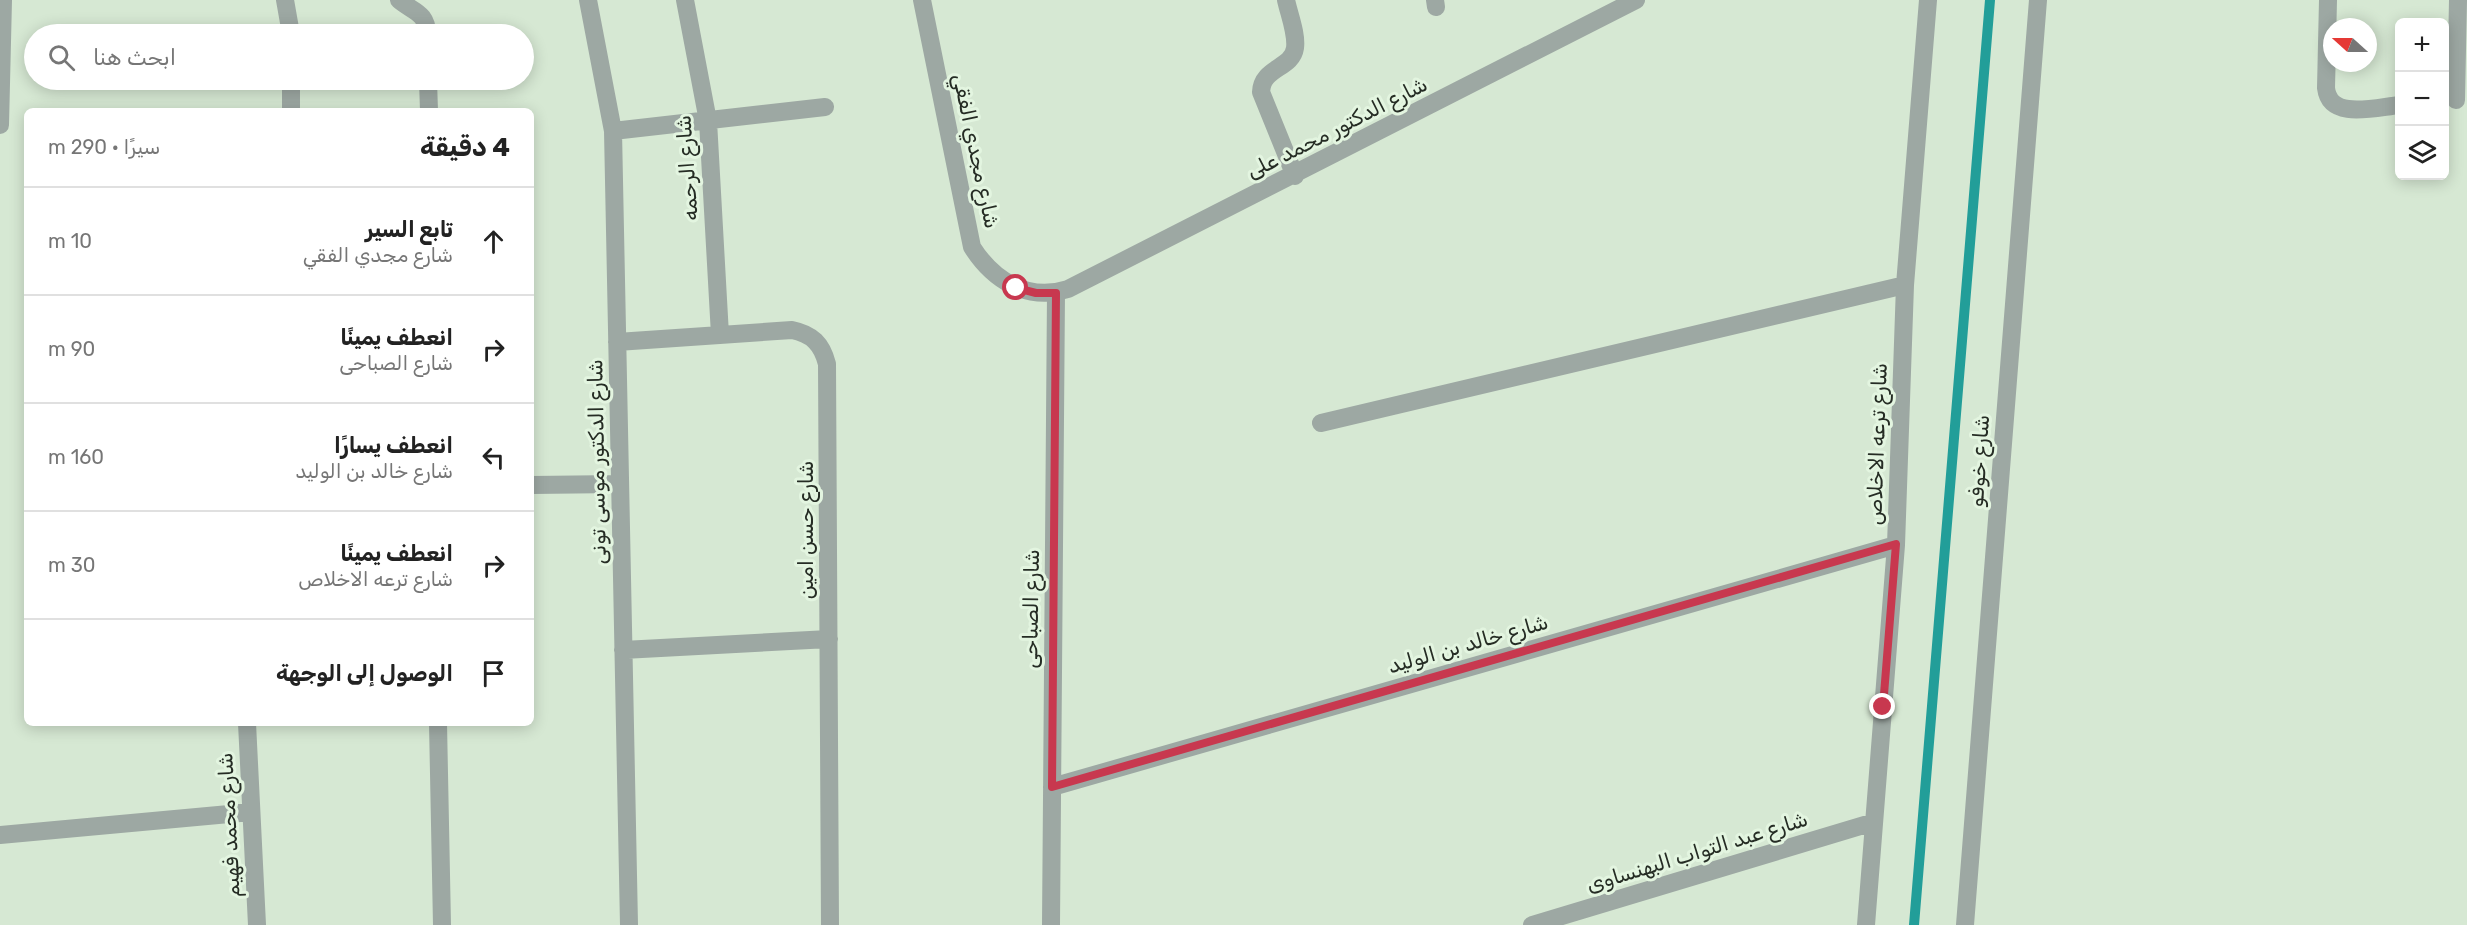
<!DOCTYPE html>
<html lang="ar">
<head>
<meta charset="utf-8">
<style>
	:root { --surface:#fff; --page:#f6f6f6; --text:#222; --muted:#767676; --line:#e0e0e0 }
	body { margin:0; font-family:Rubik,"Noto Naskh Arabic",sans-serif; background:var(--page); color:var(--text); direction:rtl }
	.controls { position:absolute; right:18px; top:18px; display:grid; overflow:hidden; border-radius:9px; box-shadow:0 3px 15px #0003 }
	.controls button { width:54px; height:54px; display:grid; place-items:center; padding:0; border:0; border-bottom:2px solid var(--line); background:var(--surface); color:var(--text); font:30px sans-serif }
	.compass { position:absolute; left:2323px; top:18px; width:54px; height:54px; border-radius:50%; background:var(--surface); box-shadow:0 3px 15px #0003; rotate:291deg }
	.stop { position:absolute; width:18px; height:18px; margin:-14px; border:4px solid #c8384f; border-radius:50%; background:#fff }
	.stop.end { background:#c8384f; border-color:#fff; box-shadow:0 2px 6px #0008 }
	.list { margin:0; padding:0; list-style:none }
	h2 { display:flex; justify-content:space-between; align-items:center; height:78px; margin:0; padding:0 24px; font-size:26px }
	h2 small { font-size:20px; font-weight:400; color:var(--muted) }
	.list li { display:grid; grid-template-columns:39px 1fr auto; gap:18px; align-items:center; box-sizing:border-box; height:108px; padding:0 24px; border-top:2px solid var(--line) }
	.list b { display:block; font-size:22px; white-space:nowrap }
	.list p { margin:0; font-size:20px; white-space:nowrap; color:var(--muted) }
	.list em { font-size:20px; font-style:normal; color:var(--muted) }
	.icon { flex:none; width:33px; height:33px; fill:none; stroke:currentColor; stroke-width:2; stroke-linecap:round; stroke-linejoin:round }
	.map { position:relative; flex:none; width:2467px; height:925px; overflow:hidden; direction:ltr }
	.search { position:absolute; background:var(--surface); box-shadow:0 3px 15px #0003; left:24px; top:24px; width:510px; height:66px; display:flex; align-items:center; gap:15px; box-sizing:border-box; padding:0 21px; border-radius:33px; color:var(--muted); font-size:22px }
	.panel { position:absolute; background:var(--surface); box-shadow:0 3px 15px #0003; left:24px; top:108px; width:510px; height:618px; border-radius:9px; direction:rtl }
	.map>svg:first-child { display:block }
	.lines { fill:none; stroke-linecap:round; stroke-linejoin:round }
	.stream { stroke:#229e99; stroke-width:10 }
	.minor { stroke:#9da8a3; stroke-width:18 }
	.tertiary { stroke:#9da8a3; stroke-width:18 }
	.route { stroke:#c8384f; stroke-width:8 }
	.labels { text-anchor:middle; stroke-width:6; stroke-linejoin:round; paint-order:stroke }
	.street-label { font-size:21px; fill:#252c24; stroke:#e3f5e0 }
</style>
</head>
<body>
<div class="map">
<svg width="2467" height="925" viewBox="0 0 2467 925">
	<rect width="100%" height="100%" fill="#d6e8d3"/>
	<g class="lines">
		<!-- stream -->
		<path class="stream" d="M 1914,925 L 1990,0"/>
		<!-- minor -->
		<path class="minor" d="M 285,0 L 291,34
			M 399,0 C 413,12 427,12 427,34
			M 588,0 L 613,131 L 629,925
			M 685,0 L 708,121 L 720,335
			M 922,0 L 972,247 C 993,280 1027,302 1068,289 L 1636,0
			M 1286,0 C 1289,14 1297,34 1295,48 C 1292,69 1262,67 1261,92 L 1295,176
			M 1435,0 L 1436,7
			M 2328,0 L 2326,88 C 2330,121 2376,107 2400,105
			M 291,80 L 291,111
			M 428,80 L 429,111
			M 2456,100 L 2458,0
			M 613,131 L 825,107
			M 617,342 L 792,330 C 812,334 822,344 827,364 L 830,925
			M 1321,423 L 1905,285
			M 531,485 L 620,484
			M 623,650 L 829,639
			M 247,723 L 257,925
			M 438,723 L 442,925
			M 1052,787 L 1896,545
			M 0,835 L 251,812
			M 1051,925 L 1056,293
			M 1532,925 L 1874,822
			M 1866,925 L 1896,545 L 1905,285 L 1928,0
			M 1965,925 L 2038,0"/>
		<!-- tertiary -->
		<path class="tertiary" d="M 0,125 L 3,0"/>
	</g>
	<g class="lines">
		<!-- route -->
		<path class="route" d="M 1016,288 L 1036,293 L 1056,293 L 1052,787 L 1896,544 L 1883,707"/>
	</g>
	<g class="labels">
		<!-- street labels -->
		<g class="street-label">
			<text transform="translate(1337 128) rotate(-27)" y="7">شارع الدكتور محمد على</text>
			<text transform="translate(976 151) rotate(78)" y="7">شارع مجدي الفقي</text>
			<text transform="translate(687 168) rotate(-94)" y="7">شارع الرحمه</text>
			<text transform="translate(1877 444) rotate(-88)" y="7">شارع ترعه الاخلاص</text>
			<text transform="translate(1979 461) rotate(-86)" y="7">شارع خوفو</text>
			<text transform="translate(597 462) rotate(-91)" y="7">شارع الدكتور موسى تونى</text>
			<text transform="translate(806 530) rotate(-90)" y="7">شارع حسن امين</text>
			<text transform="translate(1031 609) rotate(-89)" y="7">شارع الصباحى</text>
			<text transform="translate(1468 644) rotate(-16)" y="7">شارع خالد بن الوليد</text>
			<text transform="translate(229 825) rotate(-93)" y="7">شارع محمد فهيم</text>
			<text transform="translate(1697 852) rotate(-17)" y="7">شارع عبد التواب البهنساوى</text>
		</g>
	</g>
</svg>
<div class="controls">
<button>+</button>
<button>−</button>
<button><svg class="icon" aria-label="layers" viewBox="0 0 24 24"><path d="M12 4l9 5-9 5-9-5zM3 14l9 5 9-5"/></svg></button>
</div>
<svg class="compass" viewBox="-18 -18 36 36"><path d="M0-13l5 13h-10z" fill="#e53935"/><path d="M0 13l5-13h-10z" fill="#767676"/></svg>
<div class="stop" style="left:1016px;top:288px"></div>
<div class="stop end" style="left:1883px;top:707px"></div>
<div class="search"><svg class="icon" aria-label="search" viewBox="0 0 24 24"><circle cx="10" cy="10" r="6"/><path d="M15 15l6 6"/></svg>ابحث هنا</div>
<section class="panel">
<h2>4 دقيقة<small>سيرًا · 290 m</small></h2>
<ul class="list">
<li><svg class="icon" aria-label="ahead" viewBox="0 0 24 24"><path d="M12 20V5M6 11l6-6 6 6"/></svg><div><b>تابع السير</b><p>شارع مجدي الفقي</p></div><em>10 m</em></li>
<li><svg class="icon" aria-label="right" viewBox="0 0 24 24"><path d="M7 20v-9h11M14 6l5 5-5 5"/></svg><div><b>انعطف يمينًا</b><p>شارع الصباحى</p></div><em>90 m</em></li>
<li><svg class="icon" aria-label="left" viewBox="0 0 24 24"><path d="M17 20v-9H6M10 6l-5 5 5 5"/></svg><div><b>انعطف يسارًا</b><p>شارع خالد بن الوليد</p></div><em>160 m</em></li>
<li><svg class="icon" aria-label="right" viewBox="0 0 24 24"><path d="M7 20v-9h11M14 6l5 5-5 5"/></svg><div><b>انعطف يمينًا</b><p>شارع ترعه الاخلاص</p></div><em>30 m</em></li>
<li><svg class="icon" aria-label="arrive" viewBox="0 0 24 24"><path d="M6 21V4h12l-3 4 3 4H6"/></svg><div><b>الوصول إلى الوجهة</b></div></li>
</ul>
</section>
</div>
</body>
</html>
